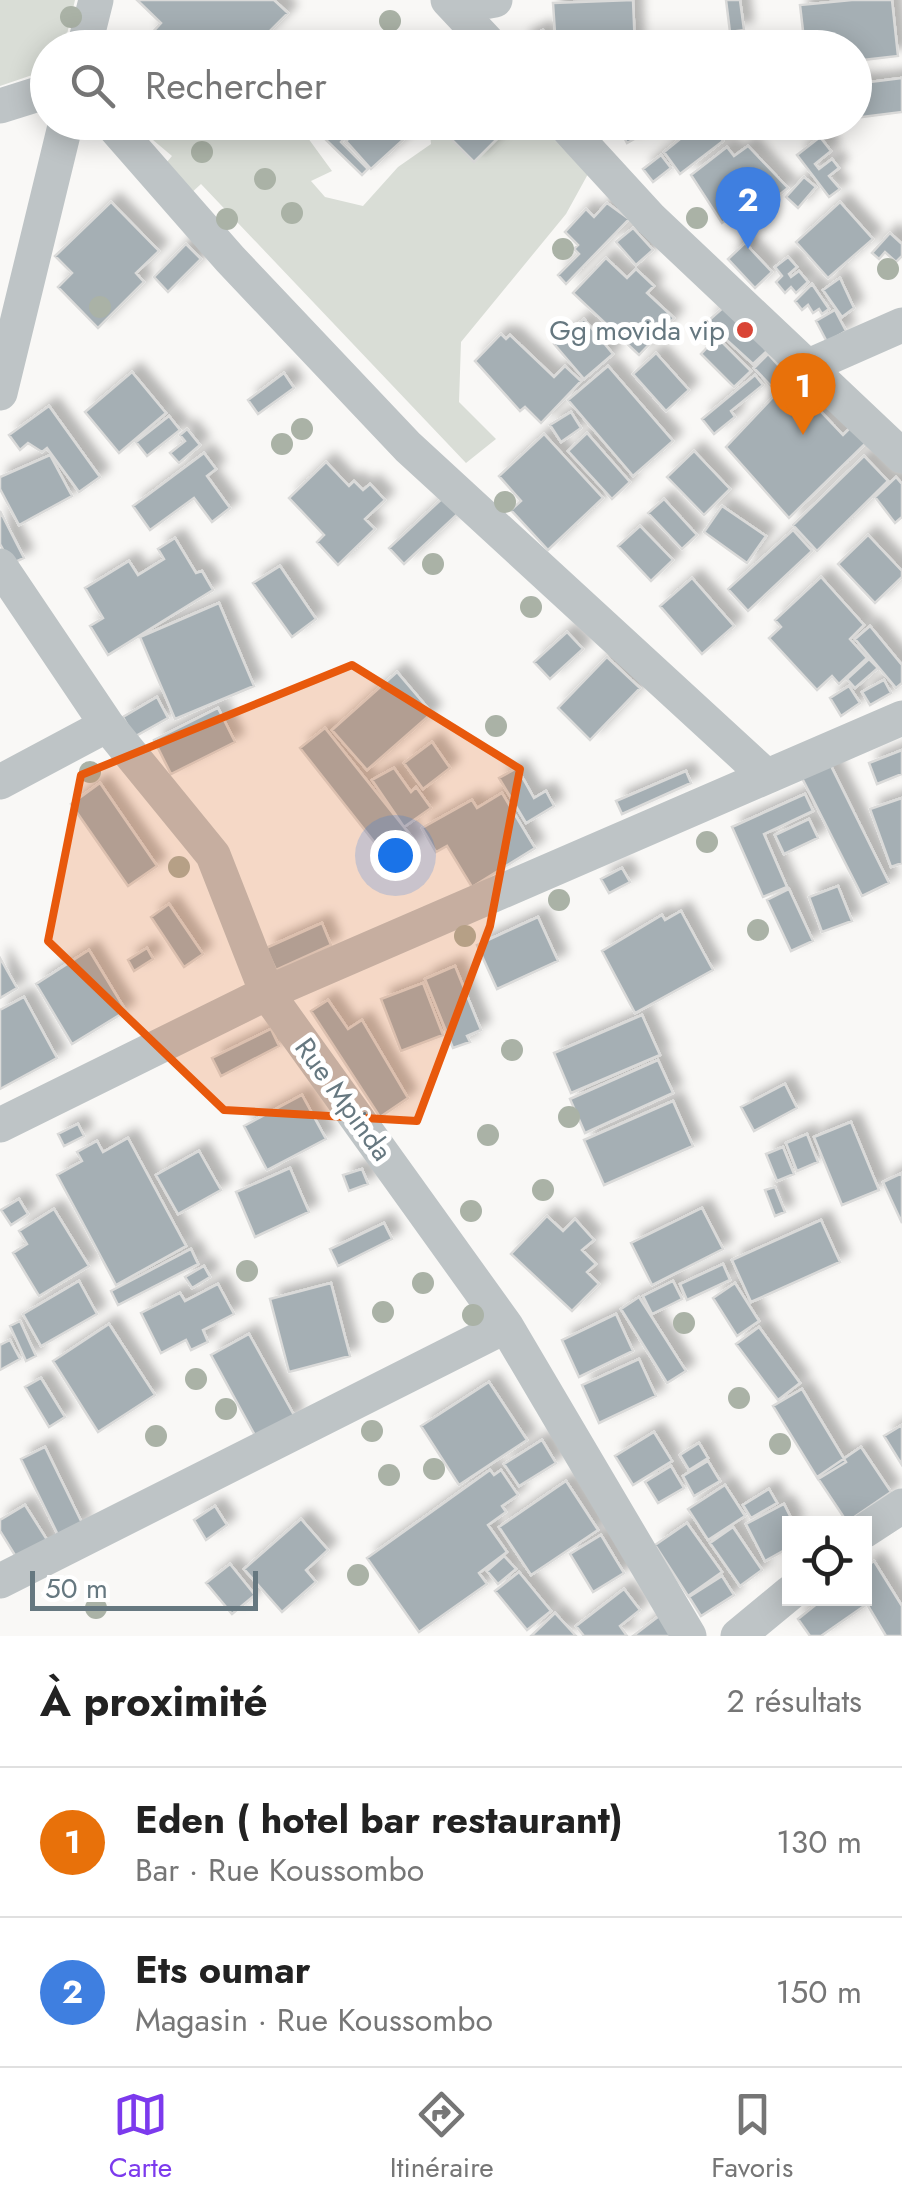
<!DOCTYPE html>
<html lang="fr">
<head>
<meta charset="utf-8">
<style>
	:root { --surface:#fff; --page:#f6f6f6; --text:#222; --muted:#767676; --line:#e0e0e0; --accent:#7c3aed }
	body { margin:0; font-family:Jost,sans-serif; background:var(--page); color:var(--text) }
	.controls { position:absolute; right:30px; bottom:30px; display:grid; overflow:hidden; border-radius:0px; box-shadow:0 5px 25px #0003 }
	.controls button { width:90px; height:90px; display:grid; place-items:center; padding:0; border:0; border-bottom:2px solid var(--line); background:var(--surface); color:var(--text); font:50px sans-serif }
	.scale { position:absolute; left:30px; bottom:25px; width:228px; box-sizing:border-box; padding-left:10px; border:5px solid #667880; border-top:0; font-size:28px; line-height:35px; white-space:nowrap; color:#667880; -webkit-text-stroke:8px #fff; paint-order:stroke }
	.you { position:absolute; left:395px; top:855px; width:35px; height:35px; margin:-25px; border:8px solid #fff; border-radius:50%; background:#1a73e8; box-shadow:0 0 0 15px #1a73e833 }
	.badge { display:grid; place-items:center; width:65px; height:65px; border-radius:50%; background:var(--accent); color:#fff; font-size:32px; font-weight:700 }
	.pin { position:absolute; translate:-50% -82px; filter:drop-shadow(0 2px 5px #0008) }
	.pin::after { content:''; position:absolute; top:52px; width:35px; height:30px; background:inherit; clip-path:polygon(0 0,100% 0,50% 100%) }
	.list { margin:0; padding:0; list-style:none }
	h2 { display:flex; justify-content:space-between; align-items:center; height:130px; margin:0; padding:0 40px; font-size:42px }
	h2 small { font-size:32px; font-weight:400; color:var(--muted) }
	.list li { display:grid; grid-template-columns:65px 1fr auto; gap:30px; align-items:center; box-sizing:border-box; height:150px; padding:0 40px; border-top:2px solid var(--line) }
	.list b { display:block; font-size:38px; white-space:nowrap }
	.list p { margin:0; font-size:32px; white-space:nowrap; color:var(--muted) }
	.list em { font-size:32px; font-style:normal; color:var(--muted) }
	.icon { flex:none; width:55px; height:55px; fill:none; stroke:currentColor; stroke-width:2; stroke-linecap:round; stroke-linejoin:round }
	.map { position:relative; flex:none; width:902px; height:1636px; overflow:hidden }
	.search { position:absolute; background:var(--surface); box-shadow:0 5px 25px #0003; left:30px; right:30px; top:30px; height:110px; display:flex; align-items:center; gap:25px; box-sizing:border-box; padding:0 35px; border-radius:55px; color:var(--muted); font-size:38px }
	.sheet { height:430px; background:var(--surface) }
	nav { display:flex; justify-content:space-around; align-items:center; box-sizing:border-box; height:140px; border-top:2px solid var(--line); background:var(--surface); font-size:28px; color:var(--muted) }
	nav a { display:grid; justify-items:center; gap:5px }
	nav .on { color:var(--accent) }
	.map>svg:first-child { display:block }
	.green { fill:#d9ddd6 }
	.building { fill:#a5afb4; stroke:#dadad9; stroke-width:2.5; filter:url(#shadow) }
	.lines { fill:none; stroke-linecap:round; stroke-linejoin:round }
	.minor { stroke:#bec4c6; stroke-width:35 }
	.tree { fill:#aab2a6 }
	.marked { fill:#e8590c; fill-opacity:0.2; stroke:#e8590c; stroke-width:8; stroke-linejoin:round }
	.poi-dot { fill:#d94536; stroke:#fff; stroke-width:4 }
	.labels { text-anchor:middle; stroke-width:10; stroke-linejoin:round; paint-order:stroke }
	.poi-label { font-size:28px; fill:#667880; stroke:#fff; text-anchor:end }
	.street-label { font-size:28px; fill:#667880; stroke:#fff }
</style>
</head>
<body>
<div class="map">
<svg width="902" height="1636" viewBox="0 0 902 1636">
	<defs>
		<filter id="shadow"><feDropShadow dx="9" dy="-9" stdDeviation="5" flood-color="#0004"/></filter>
	</defs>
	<rect width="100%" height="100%" fill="#f9f8f6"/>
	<!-- green -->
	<path class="green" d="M 0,0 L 75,0 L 64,47 L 48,48 L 47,70 L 0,86 Z
		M 163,123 L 243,123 L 250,129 L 260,123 L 297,123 L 332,171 L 311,181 L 325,197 L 363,206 L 398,167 L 431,144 L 429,123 L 538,123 L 588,174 L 566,214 L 461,342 L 459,402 L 496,439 L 466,463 L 201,184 L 189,195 L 162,168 L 172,156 L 153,140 L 163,131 Z"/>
	<!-- building -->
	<path class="building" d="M 137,0 L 274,0 L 288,13 L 253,48 L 163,48 L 150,35 L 161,23 Z
		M 633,0 L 635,48 L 556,48 L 553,3 Z
		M 726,0 L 740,0 L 744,30 L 730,32 Z
		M 852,0 L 892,0 L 898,56 L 854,61 L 854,48 L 805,48 L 800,5 Z
		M 543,30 L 551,48 L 526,48 L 522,40 Z
		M 902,78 L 902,112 L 854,118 L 854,84 Z
		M 335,122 L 360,122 L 341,142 L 368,169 L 362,175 L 322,136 Z
		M 365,122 L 409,122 L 415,129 L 371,169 L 346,141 Z
		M 434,122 L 514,122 L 474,162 Z
		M 616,122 L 665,122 L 627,143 Z
		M 701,122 L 708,122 L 723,141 L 680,174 L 664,152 Z
		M 738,122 L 783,122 L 783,124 L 740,132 Z
		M 820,137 L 831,151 L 815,164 L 819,169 L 832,159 L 839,168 L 829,176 L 840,189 L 829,197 L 797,155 Z
		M 748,146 L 788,188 L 741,224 L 733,214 L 722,223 L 691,175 L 727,147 L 734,156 Z
		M 661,155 L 671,168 L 653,182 L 643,169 Z
		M 804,177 L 816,187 L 798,208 L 786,197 Z
		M 111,202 L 159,251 L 136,273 L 144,282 L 98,328 L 58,287 L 72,273 L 55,256 Z
		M 840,202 L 873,239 L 828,278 L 796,242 Z
		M 607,203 L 629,219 L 566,284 L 558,275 L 579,254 L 574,249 L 578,245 L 565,232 L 586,209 L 594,217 Z
		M 633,228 L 653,250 L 636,265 L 616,242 Z
		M 890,233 L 902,244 L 902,256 L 896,262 L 885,252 L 879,259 L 872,253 Z
		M 745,243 L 772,272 L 755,288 L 728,259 Z
		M 186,244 L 201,259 L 168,292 L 154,277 Z
		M 788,257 L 797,267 L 789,274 L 791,277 L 799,271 L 808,282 L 796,293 L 791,287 L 785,293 L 776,282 L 782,276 L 775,267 Z
		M 606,258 L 627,278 L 636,269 L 654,286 L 647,293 L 674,318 L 639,355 L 573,293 Z
		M 840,278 L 854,308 L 842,317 L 823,290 Z
		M 812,284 L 829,309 L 822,314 L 819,309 L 813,313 L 808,305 L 802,310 L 795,301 Z
		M 726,305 L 767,351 L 753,364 L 707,322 Z
		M 835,310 L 846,331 L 827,342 L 816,321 Z
		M 584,319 L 613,354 L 584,379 L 554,344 Z
		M 501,334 L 506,339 L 510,335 L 554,377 L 565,366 L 581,381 L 541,423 L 525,407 L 520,411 L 475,361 Z
		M 717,337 L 751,371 L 734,387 L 701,354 Z
		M 656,353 L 689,390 L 666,411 L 633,374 Z
		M 768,354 L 787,375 L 773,388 L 754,368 Z
		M 608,366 L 673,441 L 633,476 L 568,400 Z
		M 132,372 L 166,413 L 119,453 L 85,412 Z
		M 284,373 L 294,388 L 258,414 L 248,400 Z
		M 755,375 L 763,385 L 731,411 L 735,417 L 714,434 L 702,419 Z
		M 790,379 L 843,435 L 853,425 L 868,441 L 789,518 L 726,447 Z
		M 49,406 L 100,477 L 79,492 L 47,448 L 42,452 L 28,443 L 20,450 L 9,435 Z
		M 571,412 L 581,428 L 561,442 L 550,425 Z
		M 169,416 L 180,430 L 147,456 L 136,442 Z
		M 187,429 L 200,445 L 179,463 L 170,453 L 185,441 L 180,435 Z
		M 587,433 L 630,482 L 612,499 L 568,451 Z
		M 544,434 L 603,498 L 548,550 L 511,510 L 521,501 L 499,476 Z
		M 694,451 L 730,489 L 704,515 L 667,477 Z
		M 204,453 L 216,469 L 207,476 L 230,508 L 212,522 L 194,498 L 150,530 L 133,506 Z
		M 50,455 L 72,496 L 19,525 L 0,489 L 0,477 Z
		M 864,456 L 888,481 L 817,551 L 793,525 Z
		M 326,462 L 349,486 L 354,481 L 363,490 L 370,484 L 385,500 L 365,519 L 375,529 L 338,565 L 317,542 L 324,535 L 289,498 Z
		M 896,477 L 902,484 L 902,517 L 895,523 L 875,497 Z
		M 448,493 L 463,509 L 404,564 L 389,548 Z
		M 664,499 L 697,535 L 682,549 L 648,513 Z
		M 722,506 L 766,536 L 747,563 L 704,532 Z
		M 0,511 L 24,558 L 11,564 L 0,544 Z
		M 640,526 L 673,560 L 651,581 L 618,546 Z
		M 793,530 L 812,551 L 748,611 L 728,589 Z
		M 868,535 L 902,571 L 902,577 L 875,603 L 838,564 Z
		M 175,538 L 196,573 L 202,571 L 213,590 L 108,655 L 90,626 L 103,618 L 85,588 L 129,561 L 138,575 L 164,559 L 158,549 Z
		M 280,566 L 316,619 L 292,637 L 253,583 Z
		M 821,577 L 864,625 L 850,639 L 867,658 L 839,684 L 832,676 L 817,690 L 769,638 L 781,627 L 775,620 Z
		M 692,578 L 734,626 L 702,654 L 660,606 Z
		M 219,603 L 254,686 L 175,719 L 140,637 Z
		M 870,626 L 902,665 L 902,683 L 896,688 L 855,639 Z
		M 567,632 L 583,649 L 550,679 L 534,662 Z
		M 607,657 L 640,688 L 590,740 L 558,708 Z
		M 869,659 L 878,668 L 855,688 L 847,679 Z
		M 397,672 L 432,713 L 367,770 L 332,730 Z
		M 884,680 L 891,693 L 870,705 L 862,692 Z
		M 849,686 L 860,703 L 841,716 L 830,698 Z
		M 157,697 L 168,718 L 134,737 L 123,717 Z
		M 218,708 L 235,742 L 171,774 L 154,740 Z
		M 325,728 L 415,841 L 390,862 L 300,748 Z
		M 432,742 L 450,768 L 423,789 L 404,763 Z
		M 902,750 L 902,774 L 877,784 L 869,763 Z
		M 829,762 L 889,883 L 862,896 L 801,776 Z
		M 394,768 L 411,792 L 416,787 L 431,808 L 404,827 L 372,780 Z
		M 517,768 L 534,798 L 546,791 L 554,806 L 526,823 L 499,778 Z
		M 686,771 L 691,783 L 622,814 L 616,801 Z
		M 100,783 L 157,866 L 128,886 L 71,804 Z
		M 502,793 L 535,848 L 472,887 L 447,846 L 436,852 L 422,828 L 472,800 L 477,808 Z
		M 805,794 L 813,811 L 764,834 L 787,887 L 763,897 L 732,827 Z
		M 902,798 L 902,863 L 891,867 L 870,809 Z
		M 809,819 L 818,838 L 784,854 L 775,835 Z
		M 622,868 L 630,882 L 609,893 L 601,879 Z
		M 838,886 L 852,921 L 822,932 L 809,897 Z
		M 789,889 L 813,941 L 791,951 L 767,900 Z
		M 169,904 L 203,954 L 184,967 L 151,917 Z
		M 681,911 L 713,970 L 635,1013 L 602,951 L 662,915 L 665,920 Z
		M 538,917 L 558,961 L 497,989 L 477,945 Z
		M 322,923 L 331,945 L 276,970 L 266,948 Z
		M 147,948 L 153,959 L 134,971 L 128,960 Z
		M 89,950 L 126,1011 L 72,1044 L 36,984 Z
		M 0,958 L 17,988 L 0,998 Z
		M 455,966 L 481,1030 L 467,1036 L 470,1042 L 453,1048 L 425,979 Z
		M 423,983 L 443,1035 L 401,1051 L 381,999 Z
		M 24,997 L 57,1058 L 0,1089 L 0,1010 Z
		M 328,1000 L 348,1029 L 362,1020 L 408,1098 L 380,1117 L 311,1011 Z
		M 642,1015 L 660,1055 L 571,1093 L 554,1053 Z
		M 271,1029 L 279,1046 L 221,1076 L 212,1058 Z
		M 658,1060 L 673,1093 L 585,1133 L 570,1099 Z
		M 785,1084 L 797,1108 L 754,1131 L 741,1107 Z
		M 302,1095 L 326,1139 L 267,1170 L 244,1126 Z
		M 673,1101 L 693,1146 L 604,1185 L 584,1140 Z
		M 851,1122 L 879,1190 L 842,1205 L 814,1137 Z
		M 78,1124 L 84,1136 L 64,1146 L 58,1134 Z
		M 807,1134 L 818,1162 L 797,1171 L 786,1143 Z
		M 128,1138 L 186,1246 L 116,1285 L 57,1175 L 82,1161 L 77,1152 L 97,1141 L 103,1152 Z
		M 783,1147 L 794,1174 L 777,1181 L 766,1154 Z
		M 199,1151 L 221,1190 L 178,1214 L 156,1175 Z
		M 290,1168 L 309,1212 L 255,1237 L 236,1192 Z
		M 362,1169 L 368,1184 L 349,1191 L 343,1175 Z
		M 902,1173 L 902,1223 L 883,1182 Z
		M 775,1187 L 785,1212 L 775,1216 L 765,1190 Z
		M 19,1199 L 28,1214 L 11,1225 L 1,1210 Z
		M 702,1208 L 723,1249 L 652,1285 L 631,1243 Z
		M 54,1209 L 89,1266 L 39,1296 L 13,1253 L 27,1244 L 19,1231 Z
		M 547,1216 L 563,1231 L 575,1219 L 594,1240 L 582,1250 L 596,1264 L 587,1272 L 599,1284 L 572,1311 L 511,1254 Z
		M 821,1220 L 840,1262 L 751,1302 L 732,1260 Z
		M 384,1223 L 392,1239 L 338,1266 L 330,1249 Z
		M 191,1249 L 198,1264 L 118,1305 L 111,1291 Z
		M 723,1264 L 730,1280 L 687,1300 L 680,1284 Z
		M 204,1266 L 210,1277 L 192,1288 L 185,1277 Z
		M 79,1281 L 97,1314 L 41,1346 L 23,1314 Z
		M 673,1281 L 682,1299 L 652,1314 L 643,1296 Z
		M 331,1283 L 350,1356 L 289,1372 L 270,1299 Z
		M 735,1283 L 759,1321 L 737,1336 L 713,1298 Z
		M 218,1284 L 234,1314 L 203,1330 L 208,1342 L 191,1350 L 186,1340 L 161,1353 L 141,1313 L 180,1293 L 185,1301 Z
		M 639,1297 L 686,1371 L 667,1383 L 621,1309 Z
		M 616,1314 L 633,1351 L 579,1377 L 562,1340 Z
		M 20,1321 L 36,1356 L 26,1361 L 10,1326 Z
		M 109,1324 L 155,1395 L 98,1432 L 53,1361 Z
		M 759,1327 L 800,1383 L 778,1400 L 736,1344 Z
		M 249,1334 L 295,1417 L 257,1439 L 211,1355 Z
		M 10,1340 L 20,1359 L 0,1370 L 0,1345 Z
		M 639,1359 L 656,1396 L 599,1423 L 582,1385 Z
		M 41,1378 L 65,1417 L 49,1427 L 25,1387 Z
		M 489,1382 L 527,1440 L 459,1485 L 421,1426 Z
		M 802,1389 L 846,1462 L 818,1479 L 773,1406 Z
		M 902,1425 L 902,1465 L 884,1436 Z
		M 654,1432 L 672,1461 L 633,1485 L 615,1456 Z
		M 542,1440 L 556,1463 L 519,1486 L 504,1464 Z
		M 699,1443 L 708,1458 L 689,1470 L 680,1455 Z
		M 45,1447 L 83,1525 L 59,1537 L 21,1459 Z
		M 861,1447 L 891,1492 L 847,1522 L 817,1477 Z
		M 708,1461 L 720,1481 L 694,1496 L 683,1476 Z
		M 671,1466 L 684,1488 L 658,1503 L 645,1482 Z
		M 490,1470 L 494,1475 L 501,1470 L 518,1495 L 502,1506 L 506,1512 L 488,1525 L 507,1552 L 479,1573 L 487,1584 L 419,1632 L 367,1558 Z
		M 566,1481 L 598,1530 L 531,1575 L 499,1527 Z
		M 725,1485 L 745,1516 L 708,1540 L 688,1509 Z
		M 769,1489 L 777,1503 L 751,1518 L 743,1505 Z
		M 784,1504 L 794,1524 L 790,1524 L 790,1547 L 765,1561 L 746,1524 Z
		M 25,1505 L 51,1546 L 21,1565 L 0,1531 L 0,1520 Z
		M 215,1506 L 227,1525 L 206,1540 L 194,1520 Z
		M 301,1519 L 328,1550 L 306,1570 L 316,1582 L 282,1612 L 244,1569 Z
		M 687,1523 L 722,1572 L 688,1596 L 655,1545 Z
		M 733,1527 L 762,1570 L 740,1586 L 710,1543 Z
		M 601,1535 L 624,1573 L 593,1592 L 570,1554 Z
		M 504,1556 L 516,1569 L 498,1584 L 487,1571 Z
		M 874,1561 L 902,1606 L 902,1636 L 886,1636 L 867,1604 L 821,1636 L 810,1636 L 798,1619 L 824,1598 L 864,1598 L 864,1568 Z
		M 230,1564 L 255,1595 L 232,1614 L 206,1583 Z
		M 519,1572 L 551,1611 L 527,1630 L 495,1591 Z
		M 722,1576 L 734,1595 L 701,1616 L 689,1597 Z
		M 624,1589 L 640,1610 L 620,1626 L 627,1636 L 584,1636 L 576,1626 Z
		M 555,1613 L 576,1636 L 531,1636 Z
		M 659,1616 L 675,1636 L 633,1636 Z"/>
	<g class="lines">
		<!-- minor -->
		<path class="minor" d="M 448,0 L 493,48
			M 456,7 L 495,0
			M 84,48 L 96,0
			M 0,106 L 48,91
			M 110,122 L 230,259 L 408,447 L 765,775
			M 562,122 L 651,219 L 902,456
			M 811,365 L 902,325
			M 0,393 L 66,122
			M 0,566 L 107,725 L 213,855 L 267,993 L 506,1326 L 689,1636
			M 0,782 L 107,725
			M 0,1125 L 267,993 L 902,718
			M 864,1531 L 902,1506
			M 0,1581 L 506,1326
			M 738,1636 L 790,1593"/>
	</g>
	<!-- trees -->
	<g class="tree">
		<circle cx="71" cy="17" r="11"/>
		<circle cx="390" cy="21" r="11"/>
		<circle cx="202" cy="152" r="11"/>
		<circle cx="265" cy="179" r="11"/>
		<circle cx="292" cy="213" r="11"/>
		<circle cx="697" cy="218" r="11"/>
		<circle cx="227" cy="219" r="11"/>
		<circle cx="563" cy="249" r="11"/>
		<circle cx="888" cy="269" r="11"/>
		<circle cx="100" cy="307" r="11"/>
		<circle cx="302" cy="429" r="11"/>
		<circle cx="282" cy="444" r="11"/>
		<circle cx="505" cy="502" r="11"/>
		<circle cx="433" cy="564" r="11"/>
		<circle cx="531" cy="607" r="11"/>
		<circle cx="496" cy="726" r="11"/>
		<circle cx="90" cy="772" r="11"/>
		<circle cx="707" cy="842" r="11"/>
		<circle cx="179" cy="867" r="11"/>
		<circle cx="559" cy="900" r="11"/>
		<circle cx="758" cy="930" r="11"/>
		<circle cx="465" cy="936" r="11"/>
		<circle cx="512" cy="1050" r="11"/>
		<circle cx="569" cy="1117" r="11"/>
		<circle cx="488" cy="1135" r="11"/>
		<circle cx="543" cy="1190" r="11"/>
		<circle cx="471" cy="1211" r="11"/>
		<circle cx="247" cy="1271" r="11"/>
		<circle cx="423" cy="1283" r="11"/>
		<circle cx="383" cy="1312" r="11"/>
		<circle cx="473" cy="1315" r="11"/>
		<circle cx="684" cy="1323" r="11"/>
		<circle cx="196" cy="1379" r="11"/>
		<circle cx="739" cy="1398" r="11"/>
		<circle cx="226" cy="1409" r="11"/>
		<circle cx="372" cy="1431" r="11"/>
		<circle cx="156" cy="1436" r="11"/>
		<circle cx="780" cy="1444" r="11"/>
		<circle cx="434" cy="1469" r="11"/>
		<circle cx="389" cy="1475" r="11"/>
		<circle cx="358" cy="1575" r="11"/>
		<circle cx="96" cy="1608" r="11"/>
	</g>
	<!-- marked area -->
	<path class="marked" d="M 352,665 L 520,769 L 490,926 L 417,1121 L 224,1110 L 48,941 L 81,775 Z"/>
	<!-- markers -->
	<circle class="poi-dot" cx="745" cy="330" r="10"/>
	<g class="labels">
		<!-- poi labels -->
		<g class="poi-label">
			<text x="725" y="340">Gg movida vip</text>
		</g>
		<!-- street labels -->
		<g class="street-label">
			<text transform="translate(344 1099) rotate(54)" y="10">Rue Mpinda</text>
		</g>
	</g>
</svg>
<div class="controls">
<button><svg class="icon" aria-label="locate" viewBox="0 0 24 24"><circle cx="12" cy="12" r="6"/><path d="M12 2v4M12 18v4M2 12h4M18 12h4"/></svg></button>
</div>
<div class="scale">50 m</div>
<div class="you"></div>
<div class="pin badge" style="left:803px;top:435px;background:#e8710a">1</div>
<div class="pin badge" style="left:748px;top:249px;background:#3f7fe0">2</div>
<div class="search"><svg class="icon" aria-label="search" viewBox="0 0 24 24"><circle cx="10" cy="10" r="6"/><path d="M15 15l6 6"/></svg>Rechercher</div>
</div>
<section class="sheet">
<h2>À proximité<small>2 résultats</small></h2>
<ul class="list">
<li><span class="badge" style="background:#e8710a">1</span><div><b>Eden ( hotel bar restaurant)</b><p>Bar · Rue Koussombo</p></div><em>130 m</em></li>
<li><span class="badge" style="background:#3f7fe0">2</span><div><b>Ets oumar</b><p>Magasin · Rue Koussombo</p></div><em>150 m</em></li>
</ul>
</section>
<nav>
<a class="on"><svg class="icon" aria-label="map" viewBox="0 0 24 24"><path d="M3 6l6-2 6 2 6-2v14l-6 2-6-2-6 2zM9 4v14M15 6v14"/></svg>Carte</a>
<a><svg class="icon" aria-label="directions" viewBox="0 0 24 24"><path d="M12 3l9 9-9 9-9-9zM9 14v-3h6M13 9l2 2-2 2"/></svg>Itinéraire</a>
<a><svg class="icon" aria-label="saved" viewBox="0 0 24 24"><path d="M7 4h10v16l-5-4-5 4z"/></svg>Favoris</a>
</nav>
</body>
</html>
